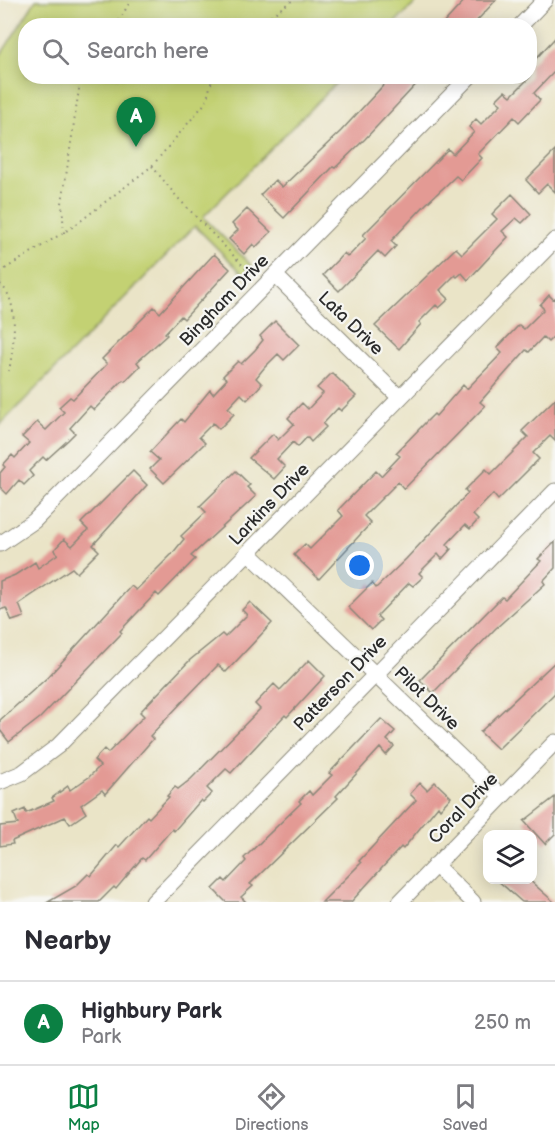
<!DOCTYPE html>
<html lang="en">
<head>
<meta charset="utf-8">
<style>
	:root { --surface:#fff; --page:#f2f2f3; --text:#2b2b33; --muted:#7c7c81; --line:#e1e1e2; --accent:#0b8043 }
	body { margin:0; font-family:"Balsamiq Sans",sans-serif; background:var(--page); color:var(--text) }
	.controls { position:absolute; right:18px; bottom:18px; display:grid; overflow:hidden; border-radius:12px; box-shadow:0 3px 15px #0003 }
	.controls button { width:54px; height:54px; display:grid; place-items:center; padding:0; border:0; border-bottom:2px solid var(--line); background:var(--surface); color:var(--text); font:30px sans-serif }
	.you { position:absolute; left:360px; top:566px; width:21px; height:21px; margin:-15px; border:4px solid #fff; border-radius:50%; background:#1a73e8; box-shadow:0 0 0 9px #1a73e833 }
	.badge { display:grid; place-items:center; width:39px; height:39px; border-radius:50%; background:var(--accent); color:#fff; font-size:20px; font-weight:700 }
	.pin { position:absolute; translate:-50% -50px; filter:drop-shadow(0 2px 3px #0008) }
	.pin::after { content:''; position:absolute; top:32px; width:21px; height:18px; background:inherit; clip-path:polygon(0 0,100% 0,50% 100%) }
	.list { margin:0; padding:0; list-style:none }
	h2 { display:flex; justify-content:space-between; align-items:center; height:78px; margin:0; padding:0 24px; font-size:26px }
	h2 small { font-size:20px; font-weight:400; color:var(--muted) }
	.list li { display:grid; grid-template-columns:39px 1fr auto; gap:18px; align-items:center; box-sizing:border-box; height:84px; padding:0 24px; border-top:2px solid var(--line) }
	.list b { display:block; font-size:22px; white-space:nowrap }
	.list p { margin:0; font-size:20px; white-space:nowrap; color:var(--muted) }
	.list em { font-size:20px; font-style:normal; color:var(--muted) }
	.icon { flex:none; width:33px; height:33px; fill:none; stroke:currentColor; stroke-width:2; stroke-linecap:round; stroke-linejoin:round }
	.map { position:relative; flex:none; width:555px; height:902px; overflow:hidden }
	.search { position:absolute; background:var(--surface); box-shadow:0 3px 15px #0003; left:18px; right:18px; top:18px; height:66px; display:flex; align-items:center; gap:15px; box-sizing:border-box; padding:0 21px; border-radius:24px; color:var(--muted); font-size:22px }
	.sheet { height:162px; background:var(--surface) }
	nav { display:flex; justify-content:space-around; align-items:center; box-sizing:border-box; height:84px; border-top:2px solid var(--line); background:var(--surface); font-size:16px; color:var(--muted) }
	nav a { display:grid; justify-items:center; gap:3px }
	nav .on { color:var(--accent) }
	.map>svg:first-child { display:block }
	.green { fill:#c3d173; stroke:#777e4f; stroke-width:1.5 }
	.building { fill:#e39a94 }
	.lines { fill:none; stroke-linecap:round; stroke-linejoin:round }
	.minor-casing { stroke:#8a8879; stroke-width:17 }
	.path { stroke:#8a8879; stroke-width:2; stroke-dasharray:1.5 4.5; stroke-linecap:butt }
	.minor { stroke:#fff; stroke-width:15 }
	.labels { text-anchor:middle; stroke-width:4.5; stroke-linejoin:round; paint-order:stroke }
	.street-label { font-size:18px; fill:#2b2b2b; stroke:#f6f6f2 }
</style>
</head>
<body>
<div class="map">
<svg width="555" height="902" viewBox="0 0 555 902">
	<rect width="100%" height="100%" fill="#f6f6f2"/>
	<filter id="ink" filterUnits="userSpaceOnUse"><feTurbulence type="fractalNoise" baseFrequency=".0167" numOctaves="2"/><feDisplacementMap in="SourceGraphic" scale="12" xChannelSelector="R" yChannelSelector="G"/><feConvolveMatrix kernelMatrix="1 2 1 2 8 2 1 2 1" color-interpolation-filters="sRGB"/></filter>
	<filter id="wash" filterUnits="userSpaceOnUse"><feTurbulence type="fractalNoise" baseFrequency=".008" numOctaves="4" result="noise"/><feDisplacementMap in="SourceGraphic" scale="24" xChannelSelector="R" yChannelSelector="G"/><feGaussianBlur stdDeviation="1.35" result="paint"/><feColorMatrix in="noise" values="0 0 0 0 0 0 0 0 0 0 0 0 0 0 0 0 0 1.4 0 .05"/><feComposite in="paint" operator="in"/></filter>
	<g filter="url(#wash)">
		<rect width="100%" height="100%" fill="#eae4c7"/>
		<!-- green -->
		<path class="green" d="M 36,0 L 419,0 L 392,25 L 26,26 L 26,76 L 342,77 L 203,217 L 255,269 L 247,278 L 195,226 L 0,425 L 0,56 Z"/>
		<g id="blocks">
			<!-- building -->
			<path class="building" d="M 465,0 L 496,0 L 472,26 L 441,26 Z
				M 555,38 L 555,71 L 534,93 L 540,100 L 519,122 L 514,117 L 478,154 L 482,158 L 461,180 L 456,176 L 426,204 L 391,241 L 396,246 L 385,258 L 378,251 L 339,291 L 323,275 L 344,253 L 348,257 L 366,238 L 363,235 L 448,149 L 453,154 L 474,132 L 469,127 L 476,119 L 481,124 L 501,104 L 496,100 L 505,91 L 511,96 L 530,77 L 530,65 Z
				M 392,76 L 424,76 L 365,139 L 335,168 L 333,167 L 284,218 L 260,195 L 275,180 L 282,187 L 341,131 Z
				M 555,151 L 555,192 L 547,184 L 538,193 L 526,180 Z
				M 512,194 L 531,214 L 522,223 L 516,218 L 502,231 L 508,237 L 468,280 L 462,273 L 457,277 L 455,275 L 440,290 L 449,299 L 439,308 L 436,305 L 419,322 L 421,324 L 399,349 L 375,326 L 456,248 L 462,254 L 497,219 L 492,214 Z
				M 247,209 L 271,232 L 256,247 L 253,244 L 244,254 L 229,239 L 238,230 L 232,224 Z
				M 214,254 L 230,269 L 184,319 L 181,316 L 165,333 L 167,335 L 137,362 L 140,366 L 125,381 L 123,380 L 94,410 L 90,406 L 70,428 L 75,433 L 68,440 L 46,460 L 43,457 L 29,471 L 33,476 L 24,485 L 19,480 L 7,494 L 0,487 L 0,473 L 5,467 L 3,465 L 12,455 L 15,458 L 29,443 L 22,437 L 37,422 L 46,430 L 64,412 L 59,407 L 70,397 L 73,399 L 107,364 L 102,359 L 154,307 L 160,313 Z
				M 549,295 L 553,299 L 555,298 L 555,335 L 548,342 L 543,337 L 529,352 L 526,350 L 480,402 L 485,406 L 404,489 L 398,482 L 364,516 L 371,523 L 319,579 L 294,555 L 305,544 L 310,549 L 343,516 L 338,510 L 376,471 L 381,476 L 400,456 L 396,453 L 425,423 L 434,414 L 436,416 L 463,385 L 467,389 L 502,353 L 497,348 L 519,325 L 524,329 L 544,309 L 540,305 Z
				M 275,321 L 299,345 L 284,360 L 278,354 L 264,368 L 256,378 L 262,384 L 247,400 L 241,394 L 228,408 L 234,414 L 219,429 L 213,423 L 199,437 L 205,443 L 164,483 L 150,469 L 159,460 L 150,452 L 181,419 L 184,422 L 210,390 L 213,394 L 227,379 L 223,376 L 238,361 L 241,364 L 255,350 L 263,340 L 260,336 Z
				M 332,373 L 356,396 L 341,411 L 338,408 L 323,424 L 326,427 L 311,442 L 307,437 L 298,447 L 293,442 L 277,459 L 285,467 L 274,479 L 249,458 L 273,434 L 278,440 L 294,424 L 288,418 L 302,403 L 308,409 L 323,393 L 317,388 Z
				M 555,399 L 555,441 L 550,436 L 533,453 L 539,459 L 498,500 L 493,494 L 473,515 L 478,520 L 470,529 L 465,525 L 447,544 L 451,549 L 442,559 L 438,554 L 419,573 L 423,577 L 413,586 L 409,583 L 377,616 L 381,620 L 371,630 L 348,607 L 372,583 L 376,588 L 406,559 L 468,493 L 465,490 L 486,469 L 491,474 L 528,437 L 522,431 Z
				M 133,471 L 147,485 L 93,545 L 99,551 L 77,573 L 72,568 L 19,604 L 24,617 L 12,621 L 6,608 L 0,610 L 0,581 L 15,575 L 35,562 L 38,568 L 58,554 L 54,550 L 64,539 L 72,546 L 88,530 L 81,523 Z
				M 236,471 L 250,485 L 247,487 L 256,496 L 191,556 L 195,559 L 159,596 L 156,593 L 120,631 L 122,633 L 40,718 L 9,742 L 0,730 L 0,720 L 49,676 L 131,586 L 136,590 L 172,554 L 184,539 L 181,536 L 206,512 L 200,506 Z
				M 555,542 L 555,568 L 543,581 L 545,584 L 495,629 L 433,693 L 420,680 L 502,597 L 505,599 L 541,561 L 538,559 Z
				M 250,602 L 272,623 L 226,672 L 218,665 L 186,698 L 150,736 L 153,739 L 105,794 L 102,790 L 81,805 L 86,813 L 70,824 L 65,817 L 12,841 L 13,844 L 0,846 L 0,826 L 18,824 L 14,814 L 25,809 L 26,813 L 54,801 L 52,798 L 68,786 L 70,790 L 89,777 L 100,766 L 94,760 L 104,749 L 108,753 L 144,716 L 140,712 L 190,660 L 222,634 L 225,637 L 247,615 L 242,610 Z
				M 309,660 L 325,676 L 287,717 L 285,715 L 231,773 L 226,769 L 207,788 L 212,793 L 203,802 L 201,800 L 174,831 L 172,829 L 145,860 L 142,858 L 116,889 L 114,887 L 99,902 L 48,902 L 76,886 L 88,874 L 91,876 L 117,845 L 119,847 L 147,816 L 149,818 L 169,797 L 167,796 L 175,787 L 178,789 L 191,779 L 260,709 L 255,704 L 274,684 L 280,690 Z
				M 555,662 L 555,693 L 498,749 L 480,732 Z
				M 381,719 L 395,731 L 387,740 L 394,746 L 386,755 L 380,748 L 336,796 L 338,798 L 250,884 L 253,886 L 241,897 L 246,902 L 226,902 L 213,889 L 223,879 L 226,882 L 246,861 L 244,858 L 301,803 L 299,801 L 309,791 L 312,795 L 332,775 L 329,773 Z
				M 435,782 L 451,797 L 440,809 L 438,806 L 403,849 L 401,847 L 351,902 L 322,902 L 361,863 L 359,861 L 416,800 L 410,794 L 420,783 L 427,790 Z
				M 555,797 L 555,834 L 545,844 L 524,821 Z
				M 496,879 L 528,879 L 554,902 L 522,902 Z"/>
		</g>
	</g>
	<g filter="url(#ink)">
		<use href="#blocks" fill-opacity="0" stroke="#8a8879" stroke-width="1.5"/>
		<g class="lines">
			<defs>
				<path id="minor" d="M 520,26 L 545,0
					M 275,275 L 400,398
					M 0,544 L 34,521 L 470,76
					M 249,553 L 502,797
					M 0,782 L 22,773 L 58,746 L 555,240
					M 435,865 L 473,902
					M 153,902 L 555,491
					M 400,902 L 555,742"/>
			</defs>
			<!-- minor casing -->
			<use href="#minor" class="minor-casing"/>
			<!-- path -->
			<path class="path" d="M 116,26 L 131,0
				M 256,26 L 293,0
				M 152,166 L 177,197 L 253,276
				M 64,233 L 62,203 L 81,76
				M 0,272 L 74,226 L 152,166 L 206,102 L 213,76
				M 0,284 C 21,301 13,349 9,371"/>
			<!-- minor -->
			<use href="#minor" class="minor"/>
		</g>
	</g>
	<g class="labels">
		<!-- street labels -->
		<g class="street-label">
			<text transform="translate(224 300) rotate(-46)" y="6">Bingham Drive</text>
			<text transform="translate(351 323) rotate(44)" y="6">Lata Drive</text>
			<text transform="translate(269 504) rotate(-46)" y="6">Larkins Drive</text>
			<text transform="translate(340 683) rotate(-46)" y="6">Patterson Drive</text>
			<text transform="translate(427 698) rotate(44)" y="6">Pilot Drive</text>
			<text transform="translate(463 808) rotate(-46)" y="6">Coral Drive</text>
		</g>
	</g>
</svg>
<div class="controls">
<button><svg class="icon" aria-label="layers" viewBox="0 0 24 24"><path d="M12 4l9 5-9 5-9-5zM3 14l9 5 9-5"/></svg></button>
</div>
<div class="you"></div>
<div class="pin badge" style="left:136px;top:147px">A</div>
<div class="search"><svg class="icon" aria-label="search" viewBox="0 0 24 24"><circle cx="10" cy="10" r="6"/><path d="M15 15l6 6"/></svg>Search here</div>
</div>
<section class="sheet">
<h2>Nearby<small></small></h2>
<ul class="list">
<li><span class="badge">A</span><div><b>Highbury Park</b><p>Park</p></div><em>250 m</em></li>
</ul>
</section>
<nav>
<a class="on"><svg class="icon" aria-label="map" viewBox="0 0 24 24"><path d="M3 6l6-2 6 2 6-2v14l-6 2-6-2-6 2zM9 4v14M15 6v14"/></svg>Map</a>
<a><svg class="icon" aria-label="directions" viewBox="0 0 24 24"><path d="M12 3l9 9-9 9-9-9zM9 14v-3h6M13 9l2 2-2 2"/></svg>Directions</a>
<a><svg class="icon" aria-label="saved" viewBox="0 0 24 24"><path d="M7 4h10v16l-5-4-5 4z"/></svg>Saved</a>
</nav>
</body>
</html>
